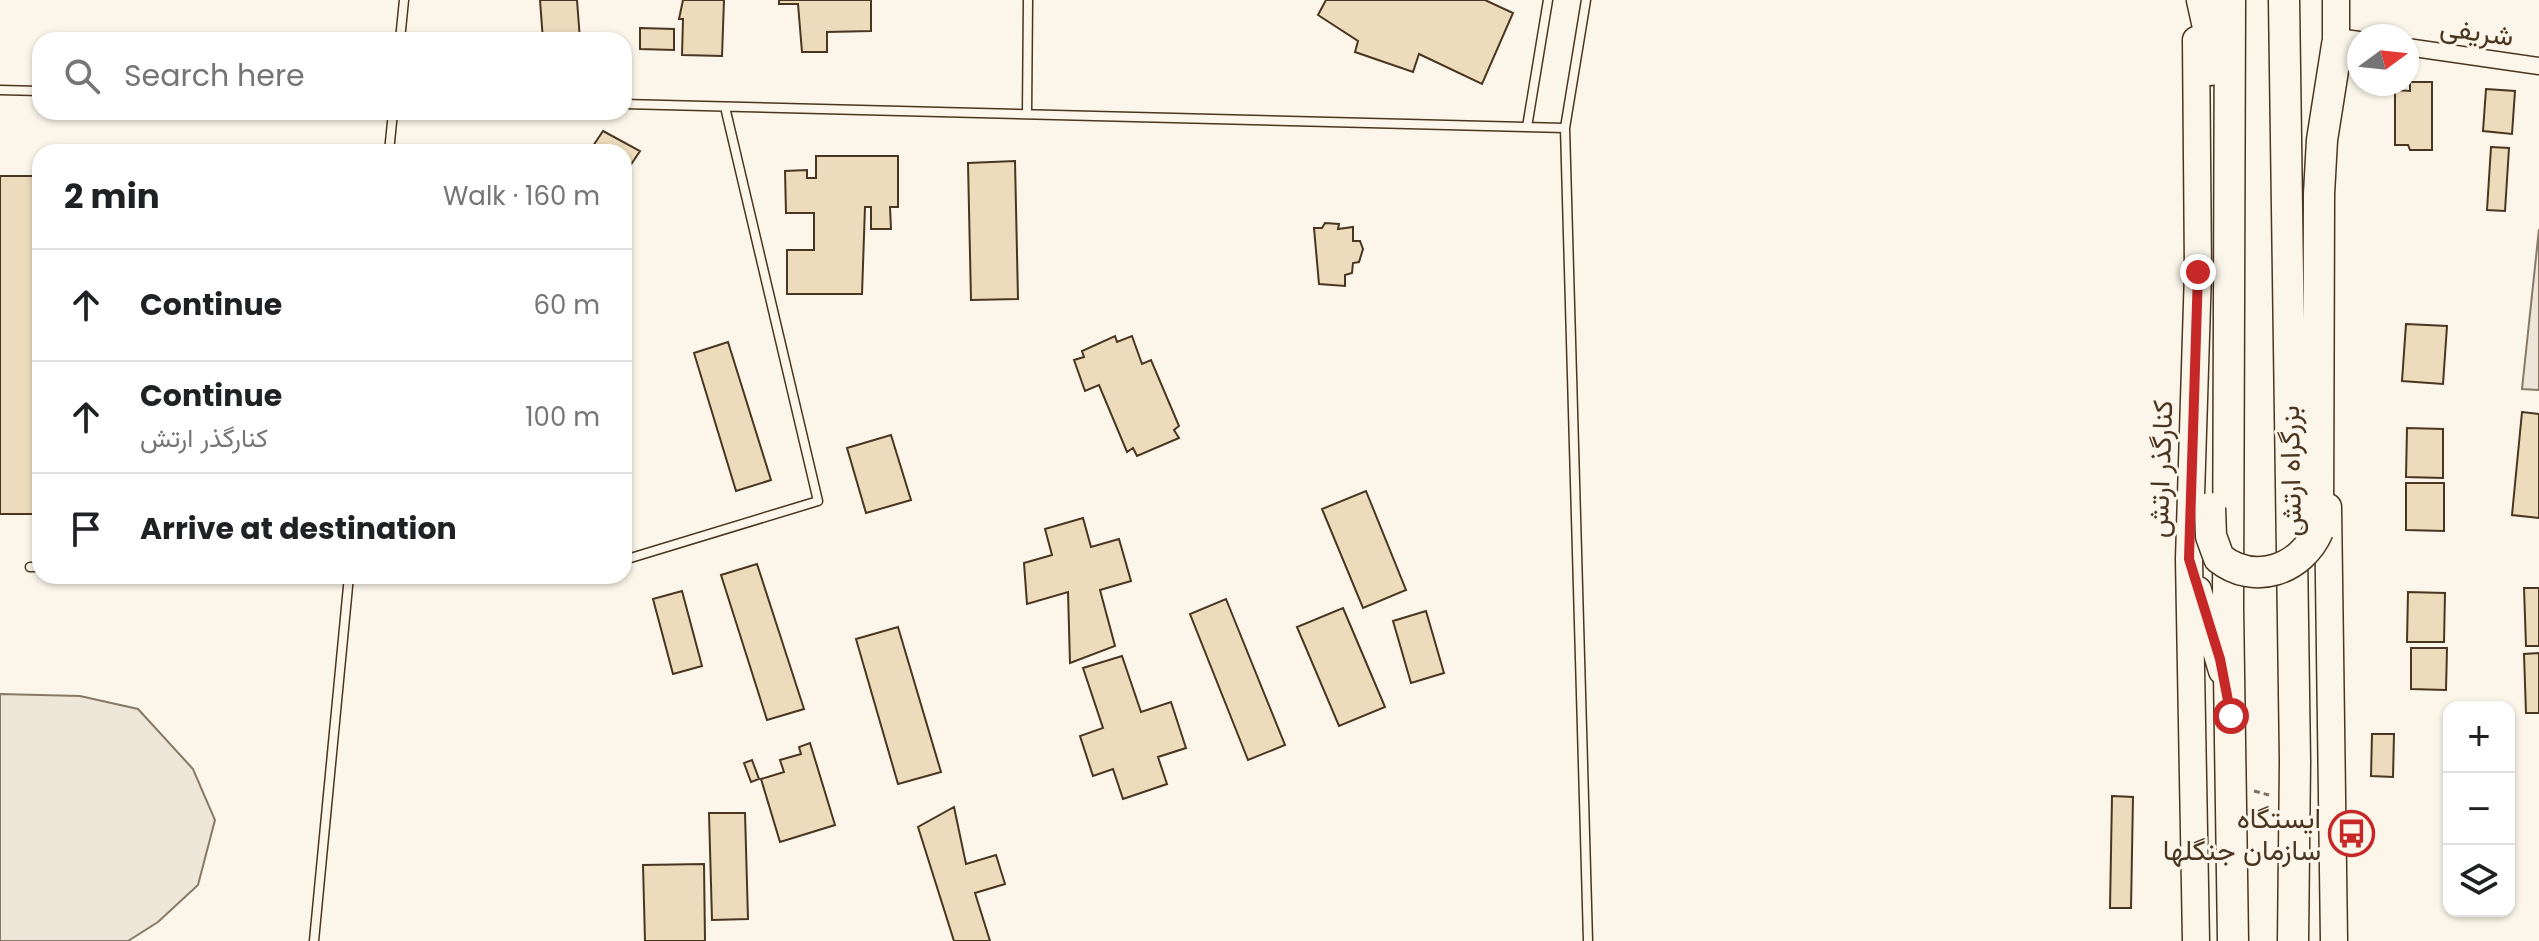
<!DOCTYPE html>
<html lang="en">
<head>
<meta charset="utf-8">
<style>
	:root { --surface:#fff; --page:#f2f2f2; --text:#202124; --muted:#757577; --line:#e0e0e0 }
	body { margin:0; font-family:Poppins,Vazirmatn,sans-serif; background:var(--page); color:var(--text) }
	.controls { position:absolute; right:24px; bottom:24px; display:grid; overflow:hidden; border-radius:16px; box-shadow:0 2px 6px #0004 }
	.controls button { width:72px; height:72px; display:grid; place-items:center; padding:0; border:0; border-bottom:2px solid var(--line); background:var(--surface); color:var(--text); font:40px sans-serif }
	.compass { position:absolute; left:2347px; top:24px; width:72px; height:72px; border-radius:50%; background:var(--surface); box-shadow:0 2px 6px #0004; rotate:75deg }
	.stop { position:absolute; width:24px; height:24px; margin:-18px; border:6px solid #c62828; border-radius:50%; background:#fff }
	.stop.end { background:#c62828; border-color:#fff; box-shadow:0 2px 8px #0008 }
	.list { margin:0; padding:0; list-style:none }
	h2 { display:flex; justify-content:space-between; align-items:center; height:104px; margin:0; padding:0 32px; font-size:34px }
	h2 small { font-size:26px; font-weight:400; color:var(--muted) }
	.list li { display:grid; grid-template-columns:52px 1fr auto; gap:24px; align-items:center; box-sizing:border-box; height:112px; padding:0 32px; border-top:2px solid var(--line) }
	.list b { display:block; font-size:30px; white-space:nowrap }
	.list p { margin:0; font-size:26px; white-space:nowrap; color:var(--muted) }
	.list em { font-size:26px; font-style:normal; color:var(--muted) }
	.icon { flex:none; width:44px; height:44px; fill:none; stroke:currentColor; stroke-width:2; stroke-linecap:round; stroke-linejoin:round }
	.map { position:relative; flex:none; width:2539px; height:941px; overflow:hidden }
	.search { position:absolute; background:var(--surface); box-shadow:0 2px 6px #0004; left:32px; top:32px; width:600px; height:88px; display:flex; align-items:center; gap:20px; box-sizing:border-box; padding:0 28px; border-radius:24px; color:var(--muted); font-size:30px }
	.panel { position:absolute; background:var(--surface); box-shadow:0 2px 6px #0004; left:32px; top:144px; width:600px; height:440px; border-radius:24px }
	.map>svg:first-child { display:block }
	.green { fill:#ede6d9; stroke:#887966; stroke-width:2 }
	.building { fill:#ecdcbc; stroke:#4a3520; stroke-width:2 }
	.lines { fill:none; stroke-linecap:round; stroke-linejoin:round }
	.lane-casing { stroke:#4a3520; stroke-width:11 }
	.street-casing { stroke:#4a3520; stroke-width:19 }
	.primary-casing { stroke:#4a3520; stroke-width:29 }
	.highway-casing { stroke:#4a3520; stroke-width:33 }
	.path { stroke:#7f6f5c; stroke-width:3; stroke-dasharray:6 4; stroke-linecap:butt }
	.lane { stroke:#fbf6e9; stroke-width:8 }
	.street { stroke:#fbf6e9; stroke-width:16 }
	.primary { stroke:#fbf6e9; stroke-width:26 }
	.highway { stroke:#fbf6e9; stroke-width:30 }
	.highway-bridge-casing { stroke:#4a3520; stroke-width:33; stroke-linecap:butt }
	.highway-bridge { stroke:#fbf6e9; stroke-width:30 }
	.route { stroke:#c62828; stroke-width:10 }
	.labels { text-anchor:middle; stroke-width:6; stroke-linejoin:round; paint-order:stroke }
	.street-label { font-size:28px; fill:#4a3520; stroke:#fbf6e9 }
	.poi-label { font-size:28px; fill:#4a3520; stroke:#fbf6e9; text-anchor:end }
</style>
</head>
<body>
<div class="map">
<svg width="2539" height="941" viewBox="0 0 2539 941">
	<rect width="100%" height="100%" fill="#fbf6e9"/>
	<!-- green -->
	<path class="green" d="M 2539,229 L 2539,390 L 2522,389 Z
		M 0,694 L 80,696 L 138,709 L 193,769 L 215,820 L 198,885 L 158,922 L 128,941 L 0,941 Z"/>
	<!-- building -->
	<path class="building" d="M 540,0 L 577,0 L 580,40 L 543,40 Z
		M 683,0 L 724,0 L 722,56 L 682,55 L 683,19 L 679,19 Z
		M 779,0 L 871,0 L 871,31 L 827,32 L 827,52 L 802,52 L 798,4 L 779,4 Z
		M 1326,0 L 1485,0 L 1513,13 L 1482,84 L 1419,54 L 1413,72 L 1355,52 L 1358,41 L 1318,15 Z
		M 640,28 L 674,29 L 674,50 L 640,49 Z
		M 2410,82 L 2432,82 L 2432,150 L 2410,150 L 2408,145 L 2395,145 L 2395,90 L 2410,91 Z
		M 2486,89 L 2515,91 L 2512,134 L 2483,131 Z
		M 603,131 L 640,151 L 624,175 L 624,152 L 589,152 Z
		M 2491,147 L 2509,148 L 2505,211 L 2487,210 Z
		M 816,156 L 898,156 L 898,207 L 890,207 L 891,229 L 871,229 L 871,207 L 865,207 L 862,294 L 787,294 L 787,250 L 814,250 L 814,213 L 786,213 L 785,171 L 807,170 L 807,178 L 816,178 Z
		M 1015,161 L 1018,299 L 971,300 L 968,163 Z
		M 0,176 L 40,176 L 40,514 L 0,514 Z
		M 1325,223 L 1339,224 L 1338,229 L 1353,227 L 1353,241 L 1360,241 L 1363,249 L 1359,262 L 1353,263 L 1352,273 L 1345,275 L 1345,286 L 1319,284 L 1314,228 L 1322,228 Z
		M 624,282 L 628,282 L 624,306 Z
		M 2406,324 L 2447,326 L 2443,384 L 2402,381 Z
		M 1115,336 L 1117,342 L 1132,336 L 1142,364 L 1151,360 L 1179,426 L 1174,430 L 1179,438 L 1137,456 L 1133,448 L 1127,452 L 1099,385 L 1085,391 L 1074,360 L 1084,357 L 1082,351 Z
		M 728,342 L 771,480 L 736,491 L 694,353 Z
		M 2522,412 L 2539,414 L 2539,518 L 2512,515 Z
		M 2407,428 L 2443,429 L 2443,478 L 2406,477 Z
		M 891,435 L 911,500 L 866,513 L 847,448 Z
		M 2406,483 L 2444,483 L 2444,531 L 2406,530 Z
		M 1366,491 L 1406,590 L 1363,608 L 1322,509 Z
		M 1083,518 L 1091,547 L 1119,539 L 1131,581 L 1100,590 L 1115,646 L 1070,663 L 1068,592 L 1027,604 L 1024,563 L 1052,555 L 1045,529 Z
		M 757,564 L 804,709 L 767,720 L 721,575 Z
		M 2524,588 L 2539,588 L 2539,646 L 2526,646 Z
		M 682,591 L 702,666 L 673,674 L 653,599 Z
		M 2408,592 L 2445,593 L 2444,642 L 2407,642 Z
		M 1226,599 L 1285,745 L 1248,760 L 1190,614 Z
		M 1343,608 L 1385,707 L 1339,726 L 1297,627 Z
		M 1426,611 L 1444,673 L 1411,683 L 1393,621 Z
		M 898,627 L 941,772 L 898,784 L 856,639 Z
		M 2411,648 L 2447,648 L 2446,690 L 2411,689 Z
		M 2539,653 L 2539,713 L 2526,713 L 2524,654 Z
		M 1122,656 L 1141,712 L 1171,702 L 1186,748 L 1158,757 L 1167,784 L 1123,799 L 1113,769 L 1093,776 L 1080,736 L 1103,728 L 1083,668 Z
		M 2372,734 L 2394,734 L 2393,777 L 2371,776 Z
		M 810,743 L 835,825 L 780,842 L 761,779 L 784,772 L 780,760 L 801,754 L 799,747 Z
		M 752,760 L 759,779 L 751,782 L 744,763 Z
		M 2112,796 L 2133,797 L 2131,908 L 2110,908 Z
		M 954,807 L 966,864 L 996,855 L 1005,884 L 975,893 L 990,941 L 954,941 L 918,827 Z
		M 709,813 L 745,813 L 748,919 L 712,920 Z
		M 704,864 L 705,941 L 645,941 L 643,865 Z"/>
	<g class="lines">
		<defs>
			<path id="lane" d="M 1586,0 L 1565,128 L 1588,941
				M 400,40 L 404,0
				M 0,90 L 40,91
				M 624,104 L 1565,128
				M 1027,113 L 1028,0
				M 1527,127 L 1548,0
				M 389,152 L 393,112
				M 624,560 L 818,501 L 725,107
				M 30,567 L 40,567
				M 314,941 L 349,576"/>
			<path id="street" d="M 2337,37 L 2359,40
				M 2407,47 L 2539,66"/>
			<path id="primary" d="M 2336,0 L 2336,64
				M 2328,507 L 2334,941
				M 2198,590 L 2222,671
				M 2196,941 L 2189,559 L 2198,272 L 2196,40"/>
			<path id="highway" d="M 2202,0 L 2211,41 L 2211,70
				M 2230,0 L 2228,606 L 2233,941
				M 2284,0 L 2295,761 L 2293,941
				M 2318,531 L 2319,194 L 2322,140 L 2337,45"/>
		</defs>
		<!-- lane casing -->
		<use href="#lane" class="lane-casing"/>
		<!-- street casing -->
		<use href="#street" class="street-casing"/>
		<!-- primary casing -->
		<use href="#primary" class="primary-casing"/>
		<!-- highway casing -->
		<use href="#highway" class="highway-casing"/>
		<!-- path -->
		<path class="path" d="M 2254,791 L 2269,795"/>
		<!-- lane -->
		<use href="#lane" class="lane"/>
		<!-- street -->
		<use href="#street" class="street"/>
		<!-- primary -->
		<use href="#primary" class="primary"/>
		<!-- highway -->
		<use href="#highway" class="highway"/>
		<defs>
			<path id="highway-bridge" d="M 2210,508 L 2211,536 L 2219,558 C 2254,586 2301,570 2318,531"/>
		</defs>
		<!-- highway-bridge casing -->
		<use href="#highway-bridge" class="highway-bridge-casing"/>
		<!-- highway-bridge -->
		<use href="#highway-bridge" class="highway-bridge"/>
	</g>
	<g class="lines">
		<!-- route -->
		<path class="route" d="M 2198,272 L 2189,559 L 2220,659 L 2231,716"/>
	</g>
	<!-- icons -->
	<defs>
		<symbol id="bus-ring" viewBox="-11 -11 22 22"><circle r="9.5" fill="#fbf6e9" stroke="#c62828" stroke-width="1.5"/><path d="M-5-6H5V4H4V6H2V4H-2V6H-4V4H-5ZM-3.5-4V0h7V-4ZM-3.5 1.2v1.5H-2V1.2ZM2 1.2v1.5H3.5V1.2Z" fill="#c62828"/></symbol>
	</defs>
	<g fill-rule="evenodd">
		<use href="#bus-ring" x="2326" y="808" width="51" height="51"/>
	</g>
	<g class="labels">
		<!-- street labels -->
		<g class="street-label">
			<text transform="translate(2477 31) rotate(8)" y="10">شریفی</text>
			<text transform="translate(2160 469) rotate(-88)" y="10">کنارگذر ارتش</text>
			<text transform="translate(2290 471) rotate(-91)" y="10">بزرگراه ارتش</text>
		</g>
		<!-- poi labels -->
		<g class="poi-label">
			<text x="2321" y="828">ایستگاه<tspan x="2321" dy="32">سازمان جنگلها</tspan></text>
		</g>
	</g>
</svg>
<div class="controls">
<button>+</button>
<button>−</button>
<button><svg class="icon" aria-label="layers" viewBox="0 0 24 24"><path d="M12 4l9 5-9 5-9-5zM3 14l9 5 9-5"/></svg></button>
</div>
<svg class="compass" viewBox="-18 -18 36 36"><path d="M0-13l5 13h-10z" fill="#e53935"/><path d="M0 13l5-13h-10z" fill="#757577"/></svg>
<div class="stop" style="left:2231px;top:716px"></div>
<div class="stop end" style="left:2198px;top:272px"></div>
<div class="search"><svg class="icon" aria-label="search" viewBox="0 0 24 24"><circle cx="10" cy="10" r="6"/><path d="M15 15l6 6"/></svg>Search here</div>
<section class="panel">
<h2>2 min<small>Walk · 160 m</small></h2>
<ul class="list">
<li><svg class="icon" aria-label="ahead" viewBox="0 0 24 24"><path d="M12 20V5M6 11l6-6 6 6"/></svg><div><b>Continue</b></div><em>60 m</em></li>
<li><svg class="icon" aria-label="ahead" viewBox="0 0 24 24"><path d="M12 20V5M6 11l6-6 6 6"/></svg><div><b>Continue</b><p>کنارگذر ارتش</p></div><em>100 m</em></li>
<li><svg class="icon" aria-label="arrive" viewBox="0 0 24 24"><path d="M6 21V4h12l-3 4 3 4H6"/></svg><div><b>Arrive at destination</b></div></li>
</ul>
</section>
</div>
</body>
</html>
